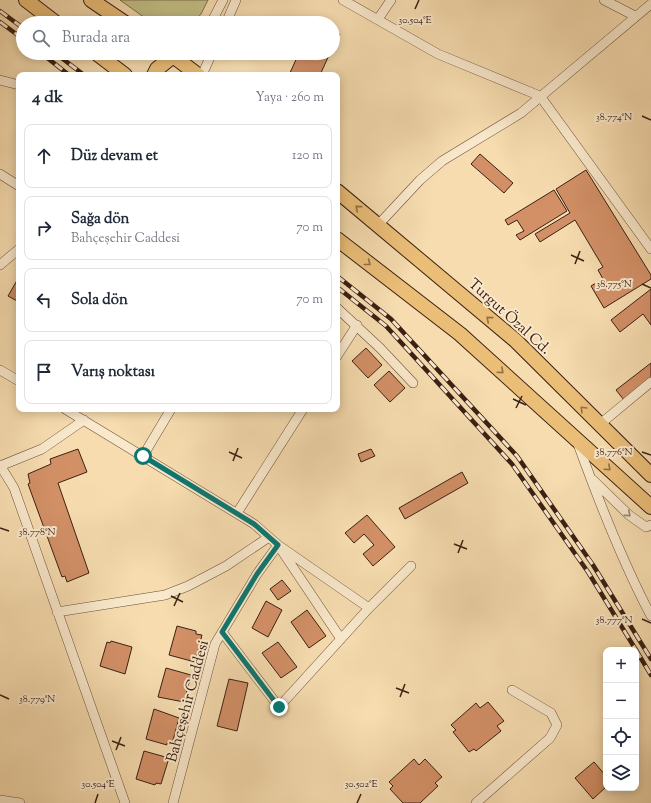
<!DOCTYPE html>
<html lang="tr">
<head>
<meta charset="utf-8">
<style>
	:root { --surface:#fff; --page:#f2f2f3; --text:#1f2937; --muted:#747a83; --line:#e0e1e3 }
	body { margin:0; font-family:"Sorts Mill Goudy",serif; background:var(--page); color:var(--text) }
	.controls { position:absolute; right:12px; bottom:12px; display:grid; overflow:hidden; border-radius:8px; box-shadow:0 2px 10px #0003 }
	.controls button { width:36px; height:36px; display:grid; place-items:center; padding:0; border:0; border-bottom:1px solid var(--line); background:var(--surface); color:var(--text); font:20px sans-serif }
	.stop { position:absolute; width:12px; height:12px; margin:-9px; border:3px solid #0f766e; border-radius:50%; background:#fff }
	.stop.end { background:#0f766e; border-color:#fff; box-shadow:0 1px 4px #0008 }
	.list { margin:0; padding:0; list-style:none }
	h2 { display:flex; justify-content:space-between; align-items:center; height:52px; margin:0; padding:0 16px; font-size:17px }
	h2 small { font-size:13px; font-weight:400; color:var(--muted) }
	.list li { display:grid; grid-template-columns:26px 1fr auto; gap:12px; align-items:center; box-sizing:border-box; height:64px; margin:0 8px 8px; padding:0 8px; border:1px solid var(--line); border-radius:8px }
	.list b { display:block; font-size:15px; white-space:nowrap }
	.list p { margin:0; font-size:13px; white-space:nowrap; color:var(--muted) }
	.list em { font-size:13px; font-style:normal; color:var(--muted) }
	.icon { flex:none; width:22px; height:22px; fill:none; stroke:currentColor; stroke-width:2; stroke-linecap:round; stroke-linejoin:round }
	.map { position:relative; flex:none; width:651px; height:803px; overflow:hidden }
	.search { position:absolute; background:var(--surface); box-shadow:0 2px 10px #0003; left:16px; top:16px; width:324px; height:44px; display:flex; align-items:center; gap:10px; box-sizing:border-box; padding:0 14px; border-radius:22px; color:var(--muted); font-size:15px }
	.panel { position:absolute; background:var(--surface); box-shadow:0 2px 10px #0003; left:16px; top:72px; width:324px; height:340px; border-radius:8px }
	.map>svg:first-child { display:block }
	.green { fill:#c2bf86; stroke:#7e704d }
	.building { fill:#d39067; stroke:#3b2014 }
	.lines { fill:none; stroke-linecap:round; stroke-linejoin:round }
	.minor-casing { stroke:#6a4f3b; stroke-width:10 }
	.primary-casing { stroke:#3b2014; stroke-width:16 }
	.minor { stroke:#f9e8cb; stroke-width:9 }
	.primary { stroke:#ebbe78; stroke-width:14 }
	.rail-casing { stroke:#3b2014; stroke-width:4.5 }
	.rail { stroke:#f9e8cb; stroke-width:3; stroke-dasharray:9; stroke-linecap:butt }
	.oneway { stroke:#936f46 }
	.oneway2 { stroke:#9a8470 }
	.route { stroke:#0f766e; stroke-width:5 }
	.ticks { fill:none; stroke:#3b2014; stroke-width:1.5 }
	.labels { text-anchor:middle; stroke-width:4; stroke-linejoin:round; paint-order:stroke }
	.street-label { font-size:15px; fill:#3b2014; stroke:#f9e8cb }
	.ticks-label { font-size:10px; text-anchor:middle; fill:#3b2014; stroke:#f9e8cb; stroke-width:4; stroke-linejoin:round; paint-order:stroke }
</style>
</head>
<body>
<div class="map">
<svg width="651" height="803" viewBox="0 0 651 803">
	<rect width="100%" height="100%" fill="#f6dcaf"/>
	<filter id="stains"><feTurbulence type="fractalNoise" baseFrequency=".005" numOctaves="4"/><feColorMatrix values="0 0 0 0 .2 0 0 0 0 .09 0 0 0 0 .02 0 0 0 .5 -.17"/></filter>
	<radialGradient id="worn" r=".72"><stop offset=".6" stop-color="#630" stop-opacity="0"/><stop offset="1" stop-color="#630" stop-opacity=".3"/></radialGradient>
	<!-- green -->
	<path class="green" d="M 120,0 L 208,0 L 201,14 L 194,22 L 152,23 Z"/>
	<!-- building -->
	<path class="building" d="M 333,31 L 340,34 L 333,48 Z
		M 299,53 L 330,53 L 320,75 L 289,75 Z
		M 480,154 L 513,183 L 504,193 L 471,164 Z
		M 586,170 L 651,275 L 651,279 L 604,308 L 591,286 L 603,279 L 598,270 L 603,267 L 575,220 L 540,242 L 535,234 L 570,213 L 556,189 Z
		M 554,190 L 567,211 L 520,240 L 516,235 L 524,231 L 517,220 L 508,225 L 505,220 Z
		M 19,277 L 19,302 L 8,296 Z
		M 651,289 L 651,325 L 643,314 L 620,332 L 611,320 Z
		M 366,348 L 382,365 L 368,378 L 352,361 Z
		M 651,363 L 651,379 L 624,400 L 616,390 Z
		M 389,371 L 405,388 L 390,402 L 374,385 Z
		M 78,449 L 87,472 L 58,483 L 89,573 L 67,582 L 65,576 L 62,577 L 28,484 L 30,483 L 28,474 L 51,464 L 50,459 Z
		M 371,449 L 375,456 L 361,462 L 358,454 Z
		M 462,472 L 468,483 L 405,519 L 399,508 Z
		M 367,515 L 395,547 L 373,566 L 363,554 L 374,545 L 364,534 L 354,543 L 345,533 Z
		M 282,580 L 291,591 L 278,600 L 270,589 Z
		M 266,601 L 282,610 L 268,637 L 252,628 Z
		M 307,610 L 326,636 L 309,648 L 291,622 Z
		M 177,626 L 196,631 L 196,634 L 202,635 L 195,662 L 169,655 Z
		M 111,641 L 132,647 L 125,674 L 100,666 L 107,642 L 110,643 Z
		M 278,642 L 297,667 L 281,678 L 262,653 Z
		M 166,668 L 191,675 L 184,702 L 158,697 Z
		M 229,679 L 248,683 L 237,731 L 217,726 Z
		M 488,702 L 504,721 L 497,726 L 501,731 L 476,751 L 474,749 L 469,752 L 453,732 L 456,730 L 451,725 L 476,703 L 480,708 Z
		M 154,709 L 179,718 L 172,744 L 167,743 L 167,745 L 146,739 Z
		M 144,751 L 169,758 L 161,784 L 156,783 L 155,785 L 136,779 Z
		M 414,759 L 419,765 L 425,759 L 442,777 L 435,783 L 438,786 L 420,803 L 403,803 L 390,789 L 393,786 L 389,782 Z
		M 594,762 L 606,776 L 606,787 L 593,799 L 575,778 Z"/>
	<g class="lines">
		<defs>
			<path id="minor" d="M 343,0 L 438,54 L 540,96 L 651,249
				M 604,0 L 635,16
				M 378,19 L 391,0
				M 211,23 L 223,0
				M 226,23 L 236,0
				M 202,75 L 212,53
				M 0,80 L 19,85
				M 0,174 L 19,186
				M 378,225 L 420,180 L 442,161 L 521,113 L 651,4
				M 0,265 L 19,249
				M 337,308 L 380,348 L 413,383
				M 337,356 L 357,325
				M 0,370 L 19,381
				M 65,409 L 254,524 L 278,545 L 369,608
				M 599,425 L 651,382
				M 578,444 C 599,502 622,561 651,616
				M 143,456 L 171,409
				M 0,465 L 14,488 L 125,803
				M 0,466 L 42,449 L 84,420
				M 593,480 L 629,515 L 646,527 L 651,525
				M 237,513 L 303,409
				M 57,612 L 165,595 L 188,586 L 226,566 L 269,537
				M 222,632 L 279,707 L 369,608 L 411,566
				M 0,800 L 20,803
				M 173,803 L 215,644 L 257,574 L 278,545 L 341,639
				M 476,803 L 550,738 L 557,725 L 551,713 L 512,690"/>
			<path id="primary" d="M 26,0 L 56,23
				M 91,0 L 125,23
				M 96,53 L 125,75
				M 169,53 L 198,75
				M 154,75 L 157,69 L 173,56
				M 337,191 L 515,340 L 651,475
				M 337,239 L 460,334 L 651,507"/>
		</defs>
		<!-- minor casing -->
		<use href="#minor" class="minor-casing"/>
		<!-- primary casing -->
		<use href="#primary" class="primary-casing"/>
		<!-- minor -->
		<use href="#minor" class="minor"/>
		<!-- primary -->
		<use href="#primary" class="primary"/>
		<defs>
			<path id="rail" d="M 0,11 L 23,28
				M 0,22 L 23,39
				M 41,53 L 69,75
				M 55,53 L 84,75
				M 337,276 L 391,319 L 517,456 L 593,565 L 651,659
				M 337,287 L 386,326 L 512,464 L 588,572 L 636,650
				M 636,650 L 651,675"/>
		</defs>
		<!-- rail casing -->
		<use href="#rail" class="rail-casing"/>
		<!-- rail -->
		<use href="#rail" class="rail"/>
	</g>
	<!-- one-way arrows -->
	<defs><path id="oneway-chevron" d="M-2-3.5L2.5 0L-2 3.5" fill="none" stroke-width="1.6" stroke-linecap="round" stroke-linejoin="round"/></defs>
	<g class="oneway">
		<use href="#oneway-chevron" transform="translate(358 208) rotate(-140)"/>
		<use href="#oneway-chevron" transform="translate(368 263) rotate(38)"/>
		<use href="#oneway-chevron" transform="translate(489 319) rotate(-140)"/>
		<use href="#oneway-chevron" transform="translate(501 371) rotate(42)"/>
		<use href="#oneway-chevron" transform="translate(583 409) rotate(-135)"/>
		<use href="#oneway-chevron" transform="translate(608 468) rotate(42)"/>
	</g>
	<use class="oneway2" href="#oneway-chevron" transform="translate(628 514) rotate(40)"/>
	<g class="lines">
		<!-- route -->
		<path class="route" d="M 143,456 L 254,524 L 278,545 L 257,574 L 222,632 L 279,707"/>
	</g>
	<!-- ticks -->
	<path class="ticks" d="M 415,9 L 419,0M 642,116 L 651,120M 571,255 L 584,261M 575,264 L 580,251M 642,284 L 651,288M 513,399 L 526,405M 516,408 L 522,396M 229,452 L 242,458M 642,452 L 651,455M 233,461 L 238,448M 0,528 L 9,531M 454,544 L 467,549M 458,553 L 463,540M 171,596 L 183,602M 174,606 L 180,593M 642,619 L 651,623M 396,688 L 409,693M 0,695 L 9,699M 400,697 L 405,684M 112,741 L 125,746M 116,750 L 121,737M 95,803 L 98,794M 357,803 L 361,794"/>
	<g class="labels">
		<!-- street labels -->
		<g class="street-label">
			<text transform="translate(510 316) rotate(42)" y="5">Turgut Özal Cd.</text>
			<text transform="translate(187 701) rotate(-75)" y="5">Bahçeşehir Caddesi</text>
		</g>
	</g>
	<g class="ticks-label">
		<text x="415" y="23">30.504°E</text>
		<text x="614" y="120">38.774°N</text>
		<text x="614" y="287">38.775°N</text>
		<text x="614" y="455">38.776°N</text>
		<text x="37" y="535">38.778°N</text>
		<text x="614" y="623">38.777°N</text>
		<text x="37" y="702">38.779°N</text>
		<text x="98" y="787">30.504°E</text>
		<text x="361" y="787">30.502°E</text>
	</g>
	<rect width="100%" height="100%" filter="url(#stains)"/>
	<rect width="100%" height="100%" fill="url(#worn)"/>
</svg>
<div class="controls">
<button>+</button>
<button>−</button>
<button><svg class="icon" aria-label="locate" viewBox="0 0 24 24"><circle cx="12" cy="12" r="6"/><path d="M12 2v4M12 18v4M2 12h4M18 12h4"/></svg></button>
<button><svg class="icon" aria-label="layers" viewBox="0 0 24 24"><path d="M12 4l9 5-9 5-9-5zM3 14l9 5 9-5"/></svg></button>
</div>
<div class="stop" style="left:143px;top:456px"></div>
<div class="stop end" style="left:279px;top:707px"></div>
<div class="search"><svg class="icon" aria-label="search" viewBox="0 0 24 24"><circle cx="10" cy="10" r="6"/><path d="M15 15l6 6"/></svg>Burada ara</div>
<section class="panel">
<h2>4 dk<small>Yaya · 260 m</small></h2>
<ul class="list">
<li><svg class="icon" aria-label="ahead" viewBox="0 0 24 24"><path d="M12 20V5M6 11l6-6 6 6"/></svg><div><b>Düz devam et</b></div><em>120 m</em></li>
<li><svg class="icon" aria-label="right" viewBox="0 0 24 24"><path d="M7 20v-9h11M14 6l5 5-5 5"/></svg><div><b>Sağa dön</b><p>Bahçeşehir Caddesi</p></div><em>70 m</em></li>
<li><svg class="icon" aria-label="left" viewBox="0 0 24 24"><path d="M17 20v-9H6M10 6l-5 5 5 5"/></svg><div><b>Sola dön</b></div><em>70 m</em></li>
<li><svg class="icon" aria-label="arrive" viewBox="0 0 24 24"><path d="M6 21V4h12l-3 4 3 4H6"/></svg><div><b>Varış noktası</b></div></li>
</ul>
</section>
</div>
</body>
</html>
